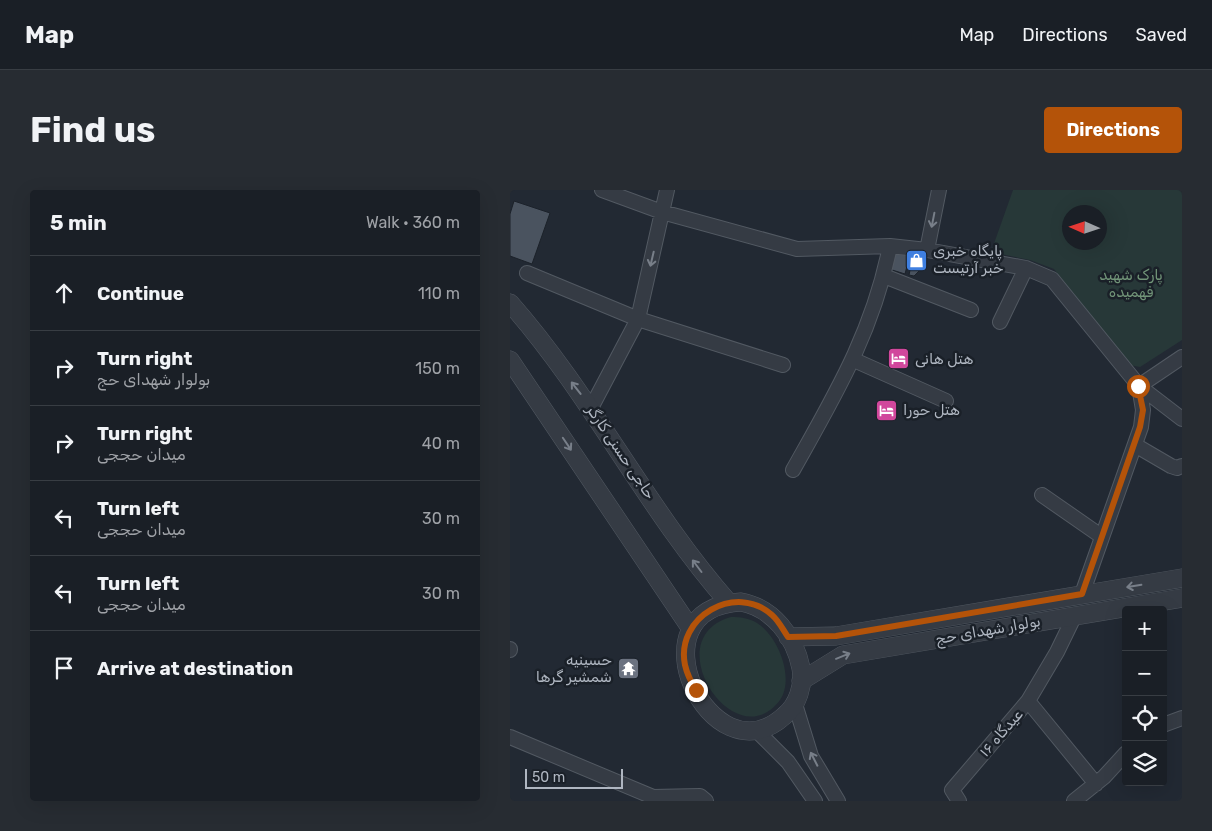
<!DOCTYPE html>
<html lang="en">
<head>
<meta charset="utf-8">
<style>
	:root { --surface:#1a1f26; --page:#272c32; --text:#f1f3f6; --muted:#9fa2a7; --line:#383d43; --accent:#b45309 }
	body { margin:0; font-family:Rubik,Vazirmatn,sans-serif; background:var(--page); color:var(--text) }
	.controls { position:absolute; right:15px; bottom:15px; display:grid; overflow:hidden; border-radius:5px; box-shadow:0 5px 20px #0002 }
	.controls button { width:45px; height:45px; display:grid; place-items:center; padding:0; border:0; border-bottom:1px solid var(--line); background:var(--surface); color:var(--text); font:25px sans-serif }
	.compass { position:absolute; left:552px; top:15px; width:45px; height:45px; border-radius:50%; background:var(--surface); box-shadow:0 5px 20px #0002; rotate:273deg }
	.scale { position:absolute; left:15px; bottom:12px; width:98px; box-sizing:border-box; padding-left:5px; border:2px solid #afb6c1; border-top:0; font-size:14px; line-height:18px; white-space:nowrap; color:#afb6c1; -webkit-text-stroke:4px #1a2028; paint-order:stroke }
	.stop { position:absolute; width:15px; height:15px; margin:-11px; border:4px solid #b45309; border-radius:50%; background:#fff }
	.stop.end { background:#b45309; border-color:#fff; box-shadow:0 1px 5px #0008 }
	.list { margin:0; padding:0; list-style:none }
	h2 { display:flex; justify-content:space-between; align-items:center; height:65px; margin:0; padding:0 20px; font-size:21px }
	h2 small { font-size:16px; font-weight:400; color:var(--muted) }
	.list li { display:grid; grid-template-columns:32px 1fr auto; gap:15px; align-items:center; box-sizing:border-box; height:75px; padding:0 20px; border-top:1px solid var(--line) }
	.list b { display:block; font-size:19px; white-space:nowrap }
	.list p { margin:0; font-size:16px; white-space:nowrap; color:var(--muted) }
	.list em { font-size:16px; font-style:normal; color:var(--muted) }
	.icon { flex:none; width:28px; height:28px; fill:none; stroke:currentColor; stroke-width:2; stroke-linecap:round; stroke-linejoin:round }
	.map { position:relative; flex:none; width:672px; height:611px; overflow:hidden; border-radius:5px }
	header { display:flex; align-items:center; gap:30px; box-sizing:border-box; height:70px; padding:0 25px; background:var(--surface); border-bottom:1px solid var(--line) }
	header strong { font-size:24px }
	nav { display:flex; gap:28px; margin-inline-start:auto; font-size:18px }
	.intro { display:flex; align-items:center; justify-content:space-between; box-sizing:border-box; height:120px; padding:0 30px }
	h1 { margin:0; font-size:35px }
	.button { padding:12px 22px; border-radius:5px; background:var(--accent); color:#fff; font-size:18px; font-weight:700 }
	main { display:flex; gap:30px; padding:0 30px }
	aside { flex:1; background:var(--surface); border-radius:5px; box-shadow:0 5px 20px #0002 }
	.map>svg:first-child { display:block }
	.green { fill:#273838; fill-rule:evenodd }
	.building { fill:#4a535f; stroke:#1c222a }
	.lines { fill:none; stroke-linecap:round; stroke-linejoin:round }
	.minor-casing { stroke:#525962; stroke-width:16 }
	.tertiary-casing { stroke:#525962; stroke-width:19 }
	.minor { stroke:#353b44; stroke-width:14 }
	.tertiary { stroke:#353b44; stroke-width:18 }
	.oneway { stroke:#787f89 }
	.route { stroke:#b45309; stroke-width:6 }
	.labels { text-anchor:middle; stroke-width:5; stroke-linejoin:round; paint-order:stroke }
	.poi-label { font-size:15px; fill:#afb6c1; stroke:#1a2028; text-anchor:start }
	.park-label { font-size:15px; fill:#719478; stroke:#1a2028 }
	.street-label { font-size:15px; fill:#afb6c1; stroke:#1a2028 }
</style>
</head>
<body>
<header>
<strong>Map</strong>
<nav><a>Map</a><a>Directions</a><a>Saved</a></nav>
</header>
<div class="intro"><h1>Find us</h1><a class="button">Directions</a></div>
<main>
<aside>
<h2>5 min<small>Walk · 360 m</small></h2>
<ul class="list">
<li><svg class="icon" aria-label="ahead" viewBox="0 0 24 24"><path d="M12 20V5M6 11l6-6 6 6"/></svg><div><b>Continue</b></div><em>110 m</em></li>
<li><svg class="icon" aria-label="right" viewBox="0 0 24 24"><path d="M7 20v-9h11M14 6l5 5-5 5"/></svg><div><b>Turn right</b><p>بولوار شهدای حج</p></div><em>150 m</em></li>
<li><svg class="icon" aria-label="right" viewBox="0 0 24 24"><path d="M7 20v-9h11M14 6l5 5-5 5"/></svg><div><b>Turn right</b><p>میدان حججی</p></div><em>40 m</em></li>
<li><svg class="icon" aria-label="left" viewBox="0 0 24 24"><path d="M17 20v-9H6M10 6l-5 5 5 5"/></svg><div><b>Turn left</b><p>میدان حججی</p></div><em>30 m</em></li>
<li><svg class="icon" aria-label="left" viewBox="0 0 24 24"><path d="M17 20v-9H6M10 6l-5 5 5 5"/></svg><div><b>Turn left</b><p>میدان حججی</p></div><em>30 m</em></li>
<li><svg class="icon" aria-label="arrive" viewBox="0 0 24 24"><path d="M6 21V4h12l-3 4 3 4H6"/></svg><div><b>Arrive at destination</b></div></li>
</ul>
</aside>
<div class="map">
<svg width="672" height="611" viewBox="0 0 672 611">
	<rect width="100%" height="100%" fill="#222933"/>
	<!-- green -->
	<path class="green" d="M 503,0 L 672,0 L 672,150 L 630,177 L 619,175 L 544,79 L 520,70 L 481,62 ZM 560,22 L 590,22 L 590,52 L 560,52 Z
		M 221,427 C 230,427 239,428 247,433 C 268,446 285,488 270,510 C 225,570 145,448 221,427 Z"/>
	<!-- building -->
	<path class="building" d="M 4,11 L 40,23 L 22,74 L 0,66 L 0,24 Z
		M 383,57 L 401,60 L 395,84 L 379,79 Z
		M 404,62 L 410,63 L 413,77 L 404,86 L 399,85 Z"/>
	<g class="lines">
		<defs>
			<path id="minor" d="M 92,0 L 152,22 L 287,59 L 380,56 L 417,60 L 516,78 L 542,89 L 629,196 L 672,229
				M 417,60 L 429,0
				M 17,83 L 128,129 L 273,175
				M 374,86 L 461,120
				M 490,132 L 516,78
				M 344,170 L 436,211
				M 629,196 L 672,167
				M 81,218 L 128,129 L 157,0
				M 625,255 L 661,276 L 667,278 L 672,276
				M 283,280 C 325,205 363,142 380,56
				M 532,305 L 591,346
				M 572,404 L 631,237 L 633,220 L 629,196
				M 0,460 L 0,459
				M 518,511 L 586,594
				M 285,514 L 301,566 L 328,611
				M 653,535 L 672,528
				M 246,540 L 278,572 L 305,611
				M 0,547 L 143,607 L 190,606 L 196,611
				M 449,611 L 442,600 L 518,511 L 547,462 L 565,425
				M 564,611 L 594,587 L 616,563"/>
			<path id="tertiary" d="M 0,113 C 82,206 137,320 219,413
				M 0,170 L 181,439
				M 231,412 C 263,418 285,447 291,478 C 294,495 288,515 274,526 C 201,592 118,418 231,412 Z
				M 278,447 L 326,446 L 672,388
				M 291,491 L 333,465 L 672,408"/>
		</defs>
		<!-- minor casing -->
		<use href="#minor" class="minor-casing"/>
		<!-- tertiary casing -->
		<use href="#tertiary" class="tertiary-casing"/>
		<!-- minor -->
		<use href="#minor" class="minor"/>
		<!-- tertiary -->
		<use href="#tertiary" class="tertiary"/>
	</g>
	<!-- one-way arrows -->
	<defs><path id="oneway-shaft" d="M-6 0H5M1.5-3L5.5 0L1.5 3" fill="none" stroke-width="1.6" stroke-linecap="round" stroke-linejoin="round" transform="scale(1.25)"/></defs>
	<g class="oneway">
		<use href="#oneway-shaft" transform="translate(423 30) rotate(101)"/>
		<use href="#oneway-shaft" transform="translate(142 69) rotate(103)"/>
		<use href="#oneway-shaft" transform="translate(66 198) rotate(-128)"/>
		<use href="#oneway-shaft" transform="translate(57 254) rotate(56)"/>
		<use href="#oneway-shaft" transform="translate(187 376) rotate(-127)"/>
		<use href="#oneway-shaft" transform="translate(624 396) rotate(171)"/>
		<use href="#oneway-shaft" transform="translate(333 466) rotate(-22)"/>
		<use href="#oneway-shaft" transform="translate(304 569) rotate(-117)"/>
	</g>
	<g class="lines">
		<!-- route -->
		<path class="route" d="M 186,500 C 181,492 177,484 175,475 C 165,427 226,392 262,425 C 269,431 273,440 278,447 L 326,446 L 572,404 L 630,237 L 633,220 L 628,196"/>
	</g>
	<!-- icons -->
	<defs>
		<symbol id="shop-square" viewBox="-11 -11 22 22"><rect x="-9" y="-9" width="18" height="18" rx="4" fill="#3f7fe0" stroke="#1a2028"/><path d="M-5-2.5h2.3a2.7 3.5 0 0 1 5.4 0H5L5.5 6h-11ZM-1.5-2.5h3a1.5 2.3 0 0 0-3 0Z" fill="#fff"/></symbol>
		<symbol id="hotel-square" viewBox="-11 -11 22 22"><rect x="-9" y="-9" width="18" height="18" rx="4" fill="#d1479c" stroke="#1a2028"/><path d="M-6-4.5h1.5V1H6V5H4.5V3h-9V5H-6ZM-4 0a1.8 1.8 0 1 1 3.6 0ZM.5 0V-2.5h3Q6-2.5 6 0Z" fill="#fff"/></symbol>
		<symbol id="temple-square" viewBox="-11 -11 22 22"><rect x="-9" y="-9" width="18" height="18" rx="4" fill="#6b7280" stroke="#1a2028"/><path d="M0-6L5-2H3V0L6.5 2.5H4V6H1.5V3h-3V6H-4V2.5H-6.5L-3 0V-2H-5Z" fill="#fff"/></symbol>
	</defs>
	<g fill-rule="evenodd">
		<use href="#shop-square" x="394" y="58" width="25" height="25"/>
		<use href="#hotel-square" x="376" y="156" width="25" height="25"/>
		<use href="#hotel-square" x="364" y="208" width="25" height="25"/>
		<use href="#temple-square" x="106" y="466" width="25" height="25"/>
	</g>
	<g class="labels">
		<!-- poi labels -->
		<g class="poi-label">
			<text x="423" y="66">پایگاه خبری<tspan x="423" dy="17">خبر آرتیست</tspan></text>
			<text x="405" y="174">هتل هانی</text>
			<text x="393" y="225">هتل حورا</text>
			<text x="102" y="475" text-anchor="end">حسینیه<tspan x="102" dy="17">شمشیر گرها</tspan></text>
		</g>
		<!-- park labels -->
		<g class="park-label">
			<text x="621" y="90">پارک شهید<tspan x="621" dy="17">فهمیده</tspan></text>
		</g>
		<!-- street labels -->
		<g class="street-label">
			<text transform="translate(111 262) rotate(56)" y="5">حاجی حسنی کارگر</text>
			<text transform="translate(478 440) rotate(-10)" y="5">بولوار شهدای حج</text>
			<text transform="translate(491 543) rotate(-49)" y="5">عیدگاه ۱۶</text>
		</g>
	</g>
</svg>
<div class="controls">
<button>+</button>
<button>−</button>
<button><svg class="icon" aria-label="locate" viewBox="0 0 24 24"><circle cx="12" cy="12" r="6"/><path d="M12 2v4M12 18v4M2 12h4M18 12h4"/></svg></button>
<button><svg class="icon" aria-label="layers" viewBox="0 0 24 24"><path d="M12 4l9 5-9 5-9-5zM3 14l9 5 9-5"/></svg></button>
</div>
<svg class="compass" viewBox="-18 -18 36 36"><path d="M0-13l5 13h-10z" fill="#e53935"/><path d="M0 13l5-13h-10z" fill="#9fa2a7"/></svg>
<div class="scale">50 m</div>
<div class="stop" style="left:628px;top:196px"></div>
<div class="stop end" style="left:186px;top:500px"></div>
</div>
</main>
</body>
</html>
